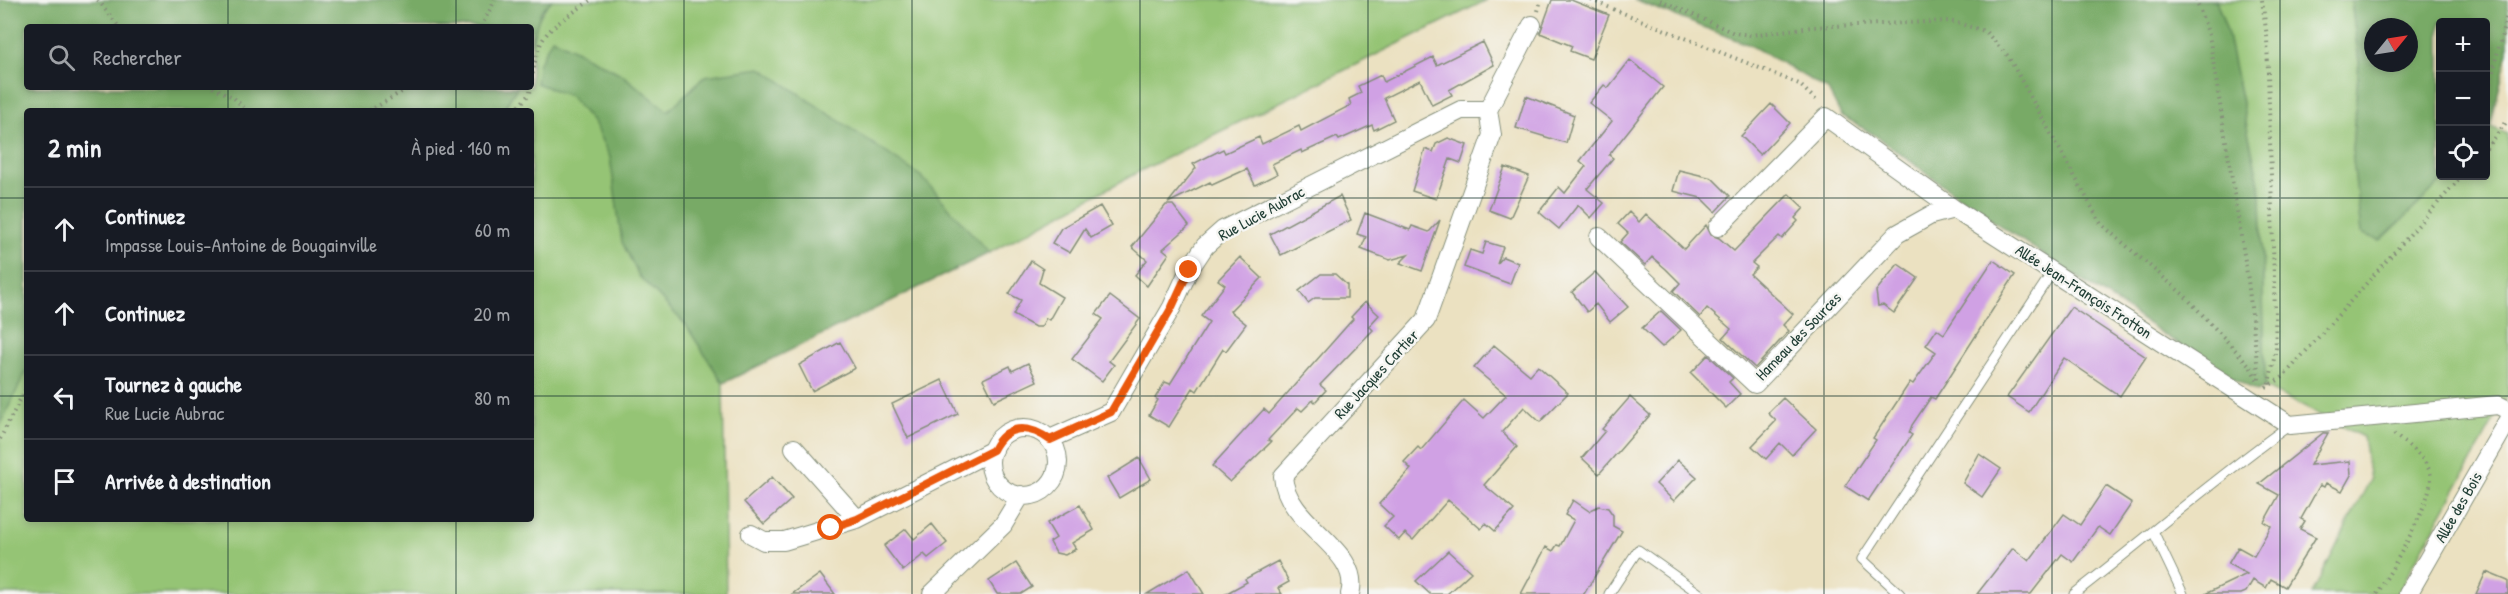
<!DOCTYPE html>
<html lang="fr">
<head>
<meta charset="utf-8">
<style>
	:root { --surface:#171b24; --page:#20242c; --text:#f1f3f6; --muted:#9ea1a6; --line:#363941 }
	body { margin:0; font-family:"Patrick Hand",sans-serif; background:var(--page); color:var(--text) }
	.controls { position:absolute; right:18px; top:18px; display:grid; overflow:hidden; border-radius:6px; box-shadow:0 3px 9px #0003 }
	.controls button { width:54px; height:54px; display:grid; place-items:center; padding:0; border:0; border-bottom:2px solid var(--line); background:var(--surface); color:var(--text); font:30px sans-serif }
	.compass { position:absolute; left:2364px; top:18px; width:54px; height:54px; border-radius:50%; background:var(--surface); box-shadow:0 3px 9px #0003; rotate:60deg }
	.stop { position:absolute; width:18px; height:18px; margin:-14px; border:4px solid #ea580c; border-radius:50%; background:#fff }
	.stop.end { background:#ea580c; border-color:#fff; box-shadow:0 2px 6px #0008 }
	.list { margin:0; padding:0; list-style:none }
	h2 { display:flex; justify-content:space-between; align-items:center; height:78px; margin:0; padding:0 24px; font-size:26px }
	h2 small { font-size:20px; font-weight:400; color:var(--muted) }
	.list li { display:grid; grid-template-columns:39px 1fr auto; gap:18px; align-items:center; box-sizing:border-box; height:84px; padding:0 24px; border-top:2px solid var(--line) }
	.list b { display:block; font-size:22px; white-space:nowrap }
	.list p { margin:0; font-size:20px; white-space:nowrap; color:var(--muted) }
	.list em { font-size:20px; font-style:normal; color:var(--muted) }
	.icon { flex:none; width:33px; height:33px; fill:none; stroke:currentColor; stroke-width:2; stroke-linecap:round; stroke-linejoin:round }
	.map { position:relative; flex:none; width:2508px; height:594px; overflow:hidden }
	.search { position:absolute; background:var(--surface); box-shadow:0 3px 9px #0003; left:24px; top:24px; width:510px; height:66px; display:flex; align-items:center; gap:15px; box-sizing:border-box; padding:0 21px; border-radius:6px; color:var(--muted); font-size:22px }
	.panel { position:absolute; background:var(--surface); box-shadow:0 3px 9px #0003; left:24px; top:108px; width:510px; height:414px; border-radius:6px }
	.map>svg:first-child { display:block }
	.green { fill:#95c474; stroke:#5a8054; stroke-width:1.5 }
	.forest { fill:#78aa66; stroke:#4c744d; stroke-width:1.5; fill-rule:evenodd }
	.building { fill:#d0a1e4 }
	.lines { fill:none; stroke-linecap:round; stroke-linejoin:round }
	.service-casing { stroke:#858f7a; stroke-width:11 }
	.minor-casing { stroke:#858f7a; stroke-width:20 }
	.path { stroke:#858f7a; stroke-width:4; stroke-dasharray:1.5 4.5; stroke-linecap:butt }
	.service { stroke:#fff; stroke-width:9 }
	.minor { stroke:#fff; stroke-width:18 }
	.route { stroke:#ea580c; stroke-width:8 }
	.grid { fill:none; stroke:#1f3d34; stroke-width:1.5; stroke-opacity:0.55 }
	.labels { text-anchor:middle; stroke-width:5; stroke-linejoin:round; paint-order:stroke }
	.street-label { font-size:16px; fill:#1f3d34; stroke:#f6f6f2 }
</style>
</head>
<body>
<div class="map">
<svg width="2508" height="594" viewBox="0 0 2508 594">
	<rect width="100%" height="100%" fill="#f6f6f2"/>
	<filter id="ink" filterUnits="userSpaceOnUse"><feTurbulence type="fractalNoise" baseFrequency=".0167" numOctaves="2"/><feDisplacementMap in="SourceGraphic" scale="12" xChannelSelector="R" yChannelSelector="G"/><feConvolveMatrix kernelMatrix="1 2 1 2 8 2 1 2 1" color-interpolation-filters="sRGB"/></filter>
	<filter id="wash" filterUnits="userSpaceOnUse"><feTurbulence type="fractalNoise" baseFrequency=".008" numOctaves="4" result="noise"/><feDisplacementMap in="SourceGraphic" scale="24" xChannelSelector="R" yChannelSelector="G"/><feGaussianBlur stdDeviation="1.35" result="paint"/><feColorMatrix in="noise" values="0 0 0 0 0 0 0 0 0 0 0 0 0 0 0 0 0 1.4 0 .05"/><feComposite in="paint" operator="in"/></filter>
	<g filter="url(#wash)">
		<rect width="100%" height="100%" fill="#ebe1c1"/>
		<!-- green -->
		<path class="green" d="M 552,0 L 1487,0 L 1140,171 L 989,253 L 723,383 L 726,594 L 0,594 L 0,425 L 27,369 L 27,519 L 531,519 L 531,111 L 498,111 L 505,107 L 517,87 L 531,87 C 531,56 528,23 552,0 Z
			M 2216,0 L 2351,0 L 2359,62 L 2352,150 L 2380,240 L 2448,176 L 2486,176 L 2486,133 L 2490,127 L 2508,134 L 2508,395 L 2397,594 L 2312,594 L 2370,480 L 2363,437 L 2265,387 L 2261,194 L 2227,31 Z"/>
		<!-- forest -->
		<path class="forest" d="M 0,0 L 552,0 L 541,11 L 531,44 L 531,27 L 27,27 L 27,87 L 517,87 L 505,107 L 498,111 L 27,111 L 27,369 L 0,425 Z
			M 1634,0 L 2216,0 L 2227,31 L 2261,194 L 2265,387 L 2257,391 L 2225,375 L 1984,215 L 1873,134 L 1841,115 L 1828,90 L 1752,46 Z
			M 2351,0 L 2508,0 L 2508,52 L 2490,127 L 2486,133 L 2486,22 L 2440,22 L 2440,176 L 2448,176 L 2380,241 L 2361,233 L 2352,150 L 2359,62 ZM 2373,27 L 2409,27 L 2409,63 L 2373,63 Z
			M 552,38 L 621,74 L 668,111 L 705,76 L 761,68 L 922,177 L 989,253 L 723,383 L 686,325 L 639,276 L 622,242 L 610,157 L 593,123 L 570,96 L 536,83 L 538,65 Z"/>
		<g id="blocks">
			<!-- building -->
			<path class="building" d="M 1552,0 L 1571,0 L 1609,15 L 1591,59 L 1570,51 L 1572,46 L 1540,33 Z
				M 1483,42 L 1494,65 L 1449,90 L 1452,95 L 1432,105 L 1420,80 L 1384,98 L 1394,120 L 1374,130 L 1372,125 L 1339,140 L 1337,137 L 1302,153 L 1301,150 L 1272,164 L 1277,174 L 1255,185 L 1247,169 L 1212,185 L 1210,182 L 1168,203 L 1196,168 L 1193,164 L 1223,149 L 1225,153 L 1259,137 L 1262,144 L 1299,126 L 1301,131 L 1351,105 L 1349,99 L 1361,93 L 1358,86 L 1381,75 L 1384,82 L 1433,57 L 1437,65 Z
				M 1630,60 L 1663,87 L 1609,155 L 1613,158 L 1587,189 L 1604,203 L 1591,218 L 1578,205 L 1559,229 L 1539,212 L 1559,187 L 1565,193 L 1586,166 L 1580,161 L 1612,121 L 1589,103 L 1604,85 L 1608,88 Z
				M 1526,96 L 1574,115 L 1566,143 L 1516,128 Z
				M 1771,104 L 1790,123 L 1760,155 L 1741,136 Z
				M 1448,138 L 1467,145 L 1461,163 L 1450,159 L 1436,199 L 1412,191 L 1425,149 L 1433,152 L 1436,144 Z
				M 1505,167 L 1529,176 L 1510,218 L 1489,210 Z
				M 1679,170 L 1712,178 L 1730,196 L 1715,212 L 1701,198 L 1673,191 Z
				M 1789,194 L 1804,208 L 1795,218 L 1798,221 L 1782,239 L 1779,236 L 1752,263 L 1757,267 L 1750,274 L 1793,314 L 1783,325 L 1789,331 L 1755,368 L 1723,338 L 1731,329 L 1707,308 L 1700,317 L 1673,291 L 1680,283 L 1666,269 L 1652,257 L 1645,265 L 1620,242 L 1628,233 L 1618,224 L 1629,212 L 1639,222 L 1646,214 L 1684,249 L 1706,225 L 1711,235 L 1719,238 L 1734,251 Z
				M 1340,196 L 1351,220 L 1281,255 L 1270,234 Z
				M 1166,205 L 1173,205 L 1189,226 L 1163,249 L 1169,254 L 1147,286 L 1135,275 L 1147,260 L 1132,247 Z
				M 1100,206 L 1112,226 L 1091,238 L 1085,229 L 1070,253 L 1052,243 L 1061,228 Z
				M 1365,213 L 1410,230 L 1412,226 L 1429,232 L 1440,220 L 1422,271 L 1400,263 L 1408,255 L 1390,260 L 1361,249 L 1366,237 L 1357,234 Z
				M 1486,242 L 1503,247 L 1497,264 L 1503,257 L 1518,263 L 1510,284 L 1464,267 L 1470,250 L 1482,254 Z
				M 1240,257 L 1262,278 L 1230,311 L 1246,324 L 1226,351 L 1223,349 L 1197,391 L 1193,388 L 1169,427 L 1149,415 L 1158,400 L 1155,398 L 1165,382 L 1170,384 L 1209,322 L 1201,316 L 1225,285 L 1218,280 Z
				M 1993,260 L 2015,275 L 1935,399 L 1931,397 L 1912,425 L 1909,433 L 1912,435 L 1868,501 L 1845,486 L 1876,440 L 1873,438 L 1910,382 L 1913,384 L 1936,352 L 1926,345 L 1937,329 L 1944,334 Z
				M 1031,261 L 1043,269 L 1039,283 L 1062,297 L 1049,320 L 1046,318 L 1041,327 L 1035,327 L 1013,315 L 1021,300 L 1009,294 Z
				M 1898,264 L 1918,278 L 1894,313 L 1883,305 L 1878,306 L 1876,291 Z
				M 1595,272 L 1628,307 L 1610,322 L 1596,304 L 1587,312 L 1572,292 Z
				M 1321,274 L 1335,274 L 1347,285 L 1347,298 L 1315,298 L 1308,303 L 1299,291 Z
				M 1110,296 L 1140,319 L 1109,361 L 1114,365 L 1102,381 L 1072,359 L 1103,319 L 1096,314 Z
				M 1365,302 L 1379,315 L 1369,326 L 1373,330 L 1320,385 L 1326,390 L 1315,402 L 1313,400 L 1302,411 L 1298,408 L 1268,440 L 1271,442 L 1230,482 L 1212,466 L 1264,409 L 1269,414 L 1353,319 L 1351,317 Z
				M 2071,307 L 2146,357 L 2120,396 L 2064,358 L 2029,412 L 2007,397 Z
				M 1661,311 L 1681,330 L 1662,347 L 1642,328 Z
				M 840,342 L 855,368 L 812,391 L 799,365 Z
				M 1494,345 L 1530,375 L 1538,366 L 1568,393 L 1540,422 L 1524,407 L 1502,432 L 1517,447 L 1484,485 L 1514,510 L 1495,531 L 1486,523 L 1481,529 L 1448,500 L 1413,540 L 1405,533 L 1399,540 L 1384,526 L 1393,517 L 1379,504 L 1411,469 L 1404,462 L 1418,447 L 1421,450 L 1464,400 L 1484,418 L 1506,395 L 1474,368 Z
				M 1708,355 L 1733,378 L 1729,382 L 1740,394 L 1726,408 L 1691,373 Z
				M 1028,363 L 1037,381 L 994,401 L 983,379 L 1010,366 L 1012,371 Z
				M 942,380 L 958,414 L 908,438 L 892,404 Z
				M 1630,397 L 1650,415 L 1599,474 L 1582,458 L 1605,431 L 1602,429 Z
				M 1783,398 L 1816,429 L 1792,455 L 1780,443 L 1766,459 L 1752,446 L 1776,421 L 1768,413 Z
				M 2323,433 L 2328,433 L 2310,465 L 2350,461 L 2351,475 L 2342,491 L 2326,483 L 2324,487 L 2320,485 L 2301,519 L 2305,521 L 2300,529 L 2316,537 L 2285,587 L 2271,579 L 2266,588 L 2253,580 L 2246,592 L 2241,594 L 2205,594 L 2247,574 L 2228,564 L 2238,547 L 2254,556 L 2271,526 L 2264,522 L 2279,495 L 2259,484 Z
				M 1979,454 L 2001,469 L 1982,497 L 1963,483 Z
				M 1139,458 L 1151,479 L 1119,498 L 1107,478 Z
				M 1678,460 L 1697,477 L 1674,501 L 1656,484 Z
				M 772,477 L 792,499 L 764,524 L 744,502 Z
				M 2106,486 L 2132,503 L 2110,535 L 2098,527 L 2073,562 L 2062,554 L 2031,594 L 1977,594 L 2013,548 L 2029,561 L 2064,514 L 2080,525 Z
				M 1573,500 L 1589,511 L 1599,506 L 1608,508 L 1613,515 L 1613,526 L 1622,531 L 1584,594 L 1521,594 L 1546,547 L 1553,551 L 1557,545 L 1560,546 L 1574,520 L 1565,515 Z
				M 1080,505 L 1094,530 L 1072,543 L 1076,549 L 1065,555 L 1056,553 L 1050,542 L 1056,538 L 1047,523 Z
				M 932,524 L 947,543 L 928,558 L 924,554 L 903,571 L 884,546 L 906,529 L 914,539 Z
				M 1448,551 L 1471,572 L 1447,594 L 1430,594 L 1416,581 Z
				M 1278,561 L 1289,582 L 1278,588 L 1282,594 L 1225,594 L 1247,582 L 1245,579 Z
				M 1016,563 L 1032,587 L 1021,594 L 997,594 L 989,581 Z
				M 1189,569 L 1204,594 L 1147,594 Z
				M 2486,572 L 2508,581 L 2508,594 L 2476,594 Z
				M 820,574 L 835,594 L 792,594 Z"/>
		</g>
	</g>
	<g filter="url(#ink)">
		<use href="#blocks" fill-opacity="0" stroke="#858f7a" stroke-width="1.5"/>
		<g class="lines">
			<defs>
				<path id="service" d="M 2154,533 L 2183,594
					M 1609,594 L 1638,550 L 1700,594
					M 1900,594 L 1862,559 L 2053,271
					M 2074,594 C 2147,538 2215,478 2290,425"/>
				<path id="minor" d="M 1718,227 L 1826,117 L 1954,209 L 2290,425 L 2498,405 L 2508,410
					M 1599,237 L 1755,384 L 1897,234 L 1931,215 L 1954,209
					M990 462a34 34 0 1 1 68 0a34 34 0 1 1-68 0Z
					M 1050,439 L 1111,412 L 1172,307 L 1189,270 L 1205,246 L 1223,230 L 1461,110 L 1488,110
					M 794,448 L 857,519
					M 751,534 L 764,541 L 784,541 L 857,519 L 993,450
					M 932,594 L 1003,525 L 1021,495
					M 1350,594 C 1363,549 1286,526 1283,476 L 1426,320 L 1492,135 L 1488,110 L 1532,25
					M 2408,594 L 2508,420"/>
			</defs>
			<!-- service casing -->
			<use href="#service" class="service-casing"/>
			<!-- minor casing -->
			<use href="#minor" class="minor-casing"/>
			<!-- path -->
			<path class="path" d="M 98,0 L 119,27
				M 1591,0 L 1799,84 L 1819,103
				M 1660,0 L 1734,33 L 1751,35 L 1812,27 L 1950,21 L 1985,31 L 2008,56 L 2101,224 L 2185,296 L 2250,366 L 2259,383
				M 2196,0 L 2209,35 L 2248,280 L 2259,380
				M 2262,0 L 2267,37 L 2276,349 L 2268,388
				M 1538,11 L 1541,0
				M 481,27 L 495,0
				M 531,86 C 538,30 547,31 591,0
				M 213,87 L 234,98 L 247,111
				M 2486,101 L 2508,9
				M 369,111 L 410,87
				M 515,111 L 530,93 L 531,87
				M 2486,148 L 2508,120
				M 2266,387 L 2283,377 L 2462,176
				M 0,439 L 27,386
				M 2377,594 C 2390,572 2438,494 2430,472 C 2424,455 2404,443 2391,432"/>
			<!-- service -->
			<use href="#service" class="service"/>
			<!-- minor -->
			<use href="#minor" class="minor"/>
		</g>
	</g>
	<g class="lines" filter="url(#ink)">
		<!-- route -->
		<path class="route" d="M 831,528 L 857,519 L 993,450 C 1006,424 1028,424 1050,440 L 1111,412 L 1172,307 L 1189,270"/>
	</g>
	<!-- grid -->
	<path class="grid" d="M 228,0 L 228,27M 456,0 L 456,27M 684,0 L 684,594M 912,0 L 912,594M 1140,0 L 1140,594M 1368,0 L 1368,594M 1596,0 L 1596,594M 1824,0 L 1824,594M 2052,0 L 2052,594M 2280,0 L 2280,594M 228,87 L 228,111M 456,87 L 456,111M 0,198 L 27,198M 531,198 L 2508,198M 0,396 L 27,396M 531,396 L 2508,396M 228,519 L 228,594M 456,519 L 456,594"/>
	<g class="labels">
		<!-- street labels -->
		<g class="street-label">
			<text transform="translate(1261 213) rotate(-29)" y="6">Rue Lucie Aubrac</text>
			<text transform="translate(2084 291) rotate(33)" y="6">Allée Jean-François Frotton</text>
			<text transform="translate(1798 336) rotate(-46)" y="6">Hameau des Sources</text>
			<text transform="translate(1376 374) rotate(-47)" y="6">Rue Jacques Cartier</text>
			<text transform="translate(2458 507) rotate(-60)" y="6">Allée des Bois</text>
		</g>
	</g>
</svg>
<div class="controls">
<button>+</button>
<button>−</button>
<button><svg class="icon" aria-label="locate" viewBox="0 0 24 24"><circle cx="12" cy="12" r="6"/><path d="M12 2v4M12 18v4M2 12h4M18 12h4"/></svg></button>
</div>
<svg class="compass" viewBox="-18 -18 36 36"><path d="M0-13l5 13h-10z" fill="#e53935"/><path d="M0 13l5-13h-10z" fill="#9ea1a6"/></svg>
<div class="stop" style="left:831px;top:528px"></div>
<div class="stop end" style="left:1189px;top:270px"></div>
<div class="search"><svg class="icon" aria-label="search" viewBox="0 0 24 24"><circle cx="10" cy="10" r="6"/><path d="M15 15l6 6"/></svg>Rechercher</div>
<section class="panel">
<h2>2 min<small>À pied · 160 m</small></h2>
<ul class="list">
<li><svg class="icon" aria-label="ahead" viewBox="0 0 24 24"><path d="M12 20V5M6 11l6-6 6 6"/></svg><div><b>Continuez</b><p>Impasse Louis-Antoine de Bougainville</p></div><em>60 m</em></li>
<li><svg class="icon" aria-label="ahead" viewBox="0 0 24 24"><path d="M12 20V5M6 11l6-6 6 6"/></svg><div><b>Continuez</b></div><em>20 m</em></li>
<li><svg class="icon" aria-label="left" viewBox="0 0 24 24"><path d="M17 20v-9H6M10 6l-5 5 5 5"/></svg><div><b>Tournez à gauche</b><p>Rue Lucie Aubrac</p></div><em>80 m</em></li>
<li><svg class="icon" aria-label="arrive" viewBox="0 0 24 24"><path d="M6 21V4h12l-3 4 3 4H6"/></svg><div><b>Arrivée à destination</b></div></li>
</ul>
</section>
</div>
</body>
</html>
